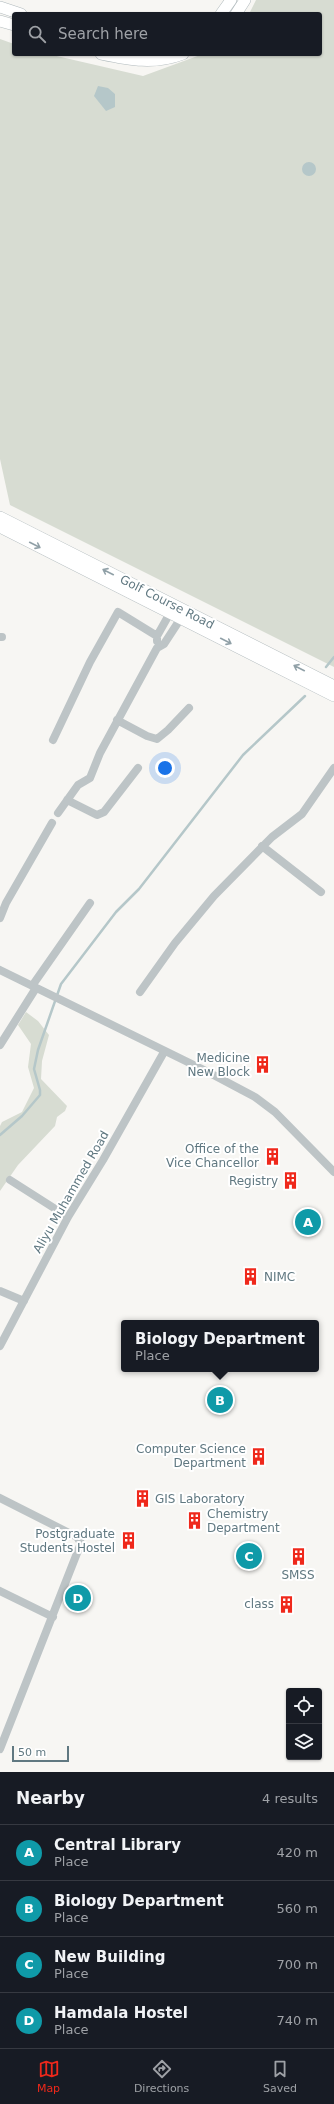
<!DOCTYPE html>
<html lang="en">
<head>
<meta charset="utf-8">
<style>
	:root { --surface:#171b24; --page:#20242c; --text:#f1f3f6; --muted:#9ea1a6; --line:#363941; --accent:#ef281b }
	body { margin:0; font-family:"DejaVu Sans",sans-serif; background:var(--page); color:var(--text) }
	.controls { position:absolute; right:12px; bottom:12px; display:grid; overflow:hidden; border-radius:4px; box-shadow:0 1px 3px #0004 }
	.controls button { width:36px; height:36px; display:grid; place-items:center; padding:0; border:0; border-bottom:1px solid var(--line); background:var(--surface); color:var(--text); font:20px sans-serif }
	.scale { position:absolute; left:12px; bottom:10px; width:57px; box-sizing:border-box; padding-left:4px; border:2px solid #607881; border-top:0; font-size:11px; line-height:14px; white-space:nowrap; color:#607881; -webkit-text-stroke:3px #fff; paint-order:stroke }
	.you { position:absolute; left:165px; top:768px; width:14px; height:14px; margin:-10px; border:3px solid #fff; border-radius:50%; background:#1a73e8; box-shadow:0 0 0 6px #1a73e833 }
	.badge { display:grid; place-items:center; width:26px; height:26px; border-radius:50%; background:var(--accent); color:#fff; font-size:13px; font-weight:700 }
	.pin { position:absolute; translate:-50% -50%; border:2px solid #fff; box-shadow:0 1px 4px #0006 }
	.popup { position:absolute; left:121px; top:1320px; width:198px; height:52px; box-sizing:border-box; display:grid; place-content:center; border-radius:4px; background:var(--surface); filter:drop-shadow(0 1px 3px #0005); font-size:13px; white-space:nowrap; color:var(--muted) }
	.popup b { font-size:15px; color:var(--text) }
	.popup::after { content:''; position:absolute; left:50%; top:100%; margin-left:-8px; border:8px solid transparent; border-top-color:var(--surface) }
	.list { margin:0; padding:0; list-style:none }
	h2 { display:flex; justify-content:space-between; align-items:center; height:52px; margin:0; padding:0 16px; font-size:17px }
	h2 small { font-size:13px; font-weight:400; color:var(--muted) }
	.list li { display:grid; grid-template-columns:26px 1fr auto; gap:12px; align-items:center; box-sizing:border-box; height:56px; padding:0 16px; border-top:1px solid var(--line) }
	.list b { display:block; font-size:15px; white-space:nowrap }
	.list p { margin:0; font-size:13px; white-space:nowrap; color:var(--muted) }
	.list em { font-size:13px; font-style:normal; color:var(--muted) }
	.icon { flex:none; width:22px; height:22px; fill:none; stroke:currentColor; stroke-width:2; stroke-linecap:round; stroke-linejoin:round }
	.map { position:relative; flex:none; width:334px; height:1772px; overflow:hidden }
	.search { position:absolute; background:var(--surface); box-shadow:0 1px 3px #0004; left:12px; right:12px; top:12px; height:44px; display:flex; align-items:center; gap:10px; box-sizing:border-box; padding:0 14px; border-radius:4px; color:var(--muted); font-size:15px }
	.sheet { height:276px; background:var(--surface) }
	nav { display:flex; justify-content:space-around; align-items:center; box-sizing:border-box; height:56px; border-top:1px solid var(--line); background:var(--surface); font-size:11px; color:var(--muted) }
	nav a { display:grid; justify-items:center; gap:2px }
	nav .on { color:var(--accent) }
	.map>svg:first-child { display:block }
	.green { fill:#d7dcd2 }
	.water { fill:#b5c7c9 }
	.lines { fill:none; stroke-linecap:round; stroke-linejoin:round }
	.stream { stroke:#b5c7c9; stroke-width:2.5 }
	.secondary-casing { stroke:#b1babd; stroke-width:12 }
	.street { stroke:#bdc4c6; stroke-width:8 }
	.secondary { stroke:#fff; stroke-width:11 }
	.oneway { stroke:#90a0a7 }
	.labels { text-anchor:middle; stroke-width:4; stroke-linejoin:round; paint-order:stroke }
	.street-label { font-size:12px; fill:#607881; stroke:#fff }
	.poi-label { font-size:12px; fill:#607881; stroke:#fff; text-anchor:end }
</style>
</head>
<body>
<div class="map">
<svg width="334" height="1772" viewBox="0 0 334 1772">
	<rect width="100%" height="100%" fill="#f7f6f3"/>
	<!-- green -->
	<path class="green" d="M 256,0 L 334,0 L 334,667 L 10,505 L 0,459 L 0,39 L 14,44 L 14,54 L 48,54 L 143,76 L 203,54 L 320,54 L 320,14 L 249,14 Z
		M 26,1012 L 38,1021 L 49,1035 L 42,1061 L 41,1079 L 67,1106 L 65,1111 L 57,1117 L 55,1126 L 18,1165 L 0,1191 L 0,1126 L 2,1122 L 22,1112 L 34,1088 L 28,1067 L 31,1044 L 18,1025 Z"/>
	<!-- water -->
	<path class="water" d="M 98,86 L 108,88 L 115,94 L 115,107 L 106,111 L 94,96 Z
		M302 169a7 7 0 1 1 14 0a7 7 0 1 1-14 0Z"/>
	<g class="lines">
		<!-- stream -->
		<path class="stream" d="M 326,667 L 334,657
			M 0,1135 L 22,1116 L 40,1095 L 40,1090 L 34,1069 L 38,1050 L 61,984 L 116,912 L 139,889 L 243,755 L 305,696"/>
		<defs>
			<path id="secondary" d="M 0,7 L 21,14
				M 221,14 L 231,0
				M 236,14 L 245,0
				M 0,21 L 14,25
				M 101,54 C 130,60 154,65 183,54
				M 0,517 L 334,686
				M 0,527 L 334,696"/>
		</defs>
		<!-- secondary casing -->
		<use href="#secondary" class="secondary-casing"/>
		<!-- street -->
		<path class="street" d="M 0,637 L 2,637
			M 157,641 L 157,636 L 170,613
			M 117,720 L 147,736 L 157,739 L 168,730 L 189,708
			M 53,740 L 90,662 L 118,612 L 157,636
			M 67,800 L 97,815 L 104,812 L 138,768
			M 58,813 L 78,785 L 90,778 L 100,753 L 157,648 L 164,644 L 181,618
			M 262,846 L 321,892
			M 0,918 L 6,903 L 52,823
			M 0,970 L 206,1071 L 255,1097 L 275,1112 L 334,1172
			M 32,986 L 90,903
			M 140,992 L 175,943 L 214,896 L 272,837 L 302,814 L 334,768
			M 0,1045 L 36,988
			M 10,1180 L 68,1217
			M 0,1291 L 24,1301
			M 0,1346 L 68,1217 L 103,1160 L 164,1052
			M 0,1498 L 77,1537 L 81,1543 L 0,1749
			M 0,1591 L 53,1617"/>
		<!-- secondary -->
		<use href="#secondary" class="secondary"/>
	</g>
	<!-- one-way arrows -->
	<defs><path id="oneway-shaft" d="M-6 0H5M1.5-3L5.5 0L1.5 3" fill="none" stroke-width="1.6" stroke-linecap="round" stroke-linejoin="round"/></defs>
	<g class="oneway">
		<use href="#oneway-shaft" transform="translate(35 545) rotate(27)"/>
		<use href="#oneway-shaft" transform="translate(108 572) rotate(-153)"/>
		<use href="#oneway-shaft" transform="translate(226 641) rotate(27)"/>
		<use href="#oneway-shaft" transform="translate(299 668) rotate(-153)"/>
	</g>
	<!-- icons -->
	<defs>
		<symbol id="building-bare" viewBox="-9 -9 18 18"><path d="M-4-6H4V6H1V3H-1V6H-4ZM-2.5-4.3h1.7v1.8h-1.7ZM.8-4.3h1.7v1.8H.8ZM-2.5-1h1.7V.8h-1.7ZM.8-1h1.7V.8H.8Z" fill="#ef281b" stroke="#fff" stroke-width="2.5" paint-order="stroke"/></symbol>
	</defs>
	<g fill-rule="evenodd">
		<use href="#building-bare" x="250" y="1052" width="25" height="25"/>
		<use href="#building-bare" x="260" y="1144" width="25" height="25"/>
		<use href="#building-bare" x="278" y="1168" width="25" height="25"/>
		<use href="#building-bare" x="238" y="1264" width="25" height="25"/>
		<use href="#building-bare" x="246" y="1444" width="25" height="25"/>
		<use href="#building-bare" x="130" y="1486" width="25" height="25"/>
		<use href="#building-bare" x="182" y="1508" width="25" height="25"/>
		<use href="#building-bare" x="116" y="1528" width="25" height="25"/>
		<use href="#building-bare" x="286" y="1544" width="25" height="25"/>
		<use href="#building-bare" x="274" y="1592" width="25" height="25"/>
	</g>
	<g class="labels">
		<!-- street labels -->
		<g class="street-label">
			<text transform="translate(167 602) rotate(27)" y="4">Golf Course Road</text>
			<text transform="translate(71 1192) rotate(-60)" y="4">Aliyu Muhammed Road</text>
		</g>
		<!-- poi labels -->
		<g class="poi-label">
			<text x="250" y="1062">Medicine<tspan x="250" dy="14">New Block</tspan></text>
			<text x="259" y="1153">Office of the<tspan x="259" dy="14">Vice Chancellor</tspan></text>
			<text x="278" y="1185">Registry</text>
			<text x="264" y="1281" text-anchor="start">NIMC</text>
			<text x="246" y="1453">Computer Science<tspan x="246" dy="14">Department</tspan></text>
			<text x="155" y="1503" text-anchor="start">GIS Laboratory</text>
			<text x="207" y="1518" text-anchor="start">Chemistry<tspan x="207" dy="14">Department</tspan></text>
			<text x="115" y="1538">Postgraduate<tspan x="115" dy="14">Students Hostel</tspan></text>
			<text x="298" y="1579" text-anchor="middle">SMSS</text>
			<text x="274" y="1608">class</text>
		</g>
	</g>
</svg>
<div class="controls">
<button><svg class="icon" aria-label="locate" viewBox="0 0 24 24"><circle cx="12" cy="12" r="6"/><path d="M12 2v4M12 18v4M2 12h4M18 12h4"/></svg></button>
<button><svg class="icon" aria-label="layers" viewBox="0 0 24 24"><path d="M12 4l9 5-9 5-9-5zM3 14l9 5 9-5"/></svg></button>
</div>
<div class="scale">50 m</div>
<div class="you"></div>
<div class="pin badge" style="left:308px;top:1222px;background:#0f9aa8">A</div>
<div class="pin badge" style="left:220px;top:1400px;background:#0f9aa8">B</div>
<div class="popup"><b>Biology Department</b>Place</div>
<div class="pin badge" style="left:249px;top:1556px;background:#0f9aa8">C</div>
<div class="pin badge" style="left:78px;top:1598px;background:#0f9aa8">D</div>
<div class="search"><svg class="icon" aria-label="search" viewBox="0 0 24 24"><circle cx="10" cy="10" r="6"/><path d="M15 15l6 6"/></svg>Search here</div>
</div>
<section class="sheet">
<h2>Nearby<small>4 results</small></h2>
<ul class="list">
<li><span class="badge" style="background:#0f9aa8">A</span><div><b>Central Library</b><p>Place</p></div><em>420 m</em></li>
<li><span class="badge" style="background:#0f9aa8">B</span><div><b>Biology Department</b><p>Place</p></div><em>560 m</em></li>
<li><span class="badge" style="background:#0f9aa8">C</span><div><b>New Building</b><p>Place</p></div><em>700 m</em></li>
<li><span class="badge" style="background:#0f9aa8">D</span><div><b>Hamdala Hostel</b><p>Place</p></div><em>740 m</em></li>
</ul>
</section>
<nav>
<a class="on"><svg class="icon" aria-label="map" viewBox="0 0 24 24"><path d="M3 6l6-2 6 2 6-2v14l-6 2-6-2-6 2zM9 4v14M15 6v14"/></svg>Map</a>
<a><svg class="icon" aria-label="directions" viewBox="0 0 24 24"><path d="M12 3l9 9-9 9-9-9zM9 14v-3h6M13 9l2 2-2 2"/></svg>Directions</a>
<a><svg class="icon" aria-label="saved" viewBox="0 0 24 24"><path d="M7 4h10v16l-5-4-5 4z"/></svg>Saved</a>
</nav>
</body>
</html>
